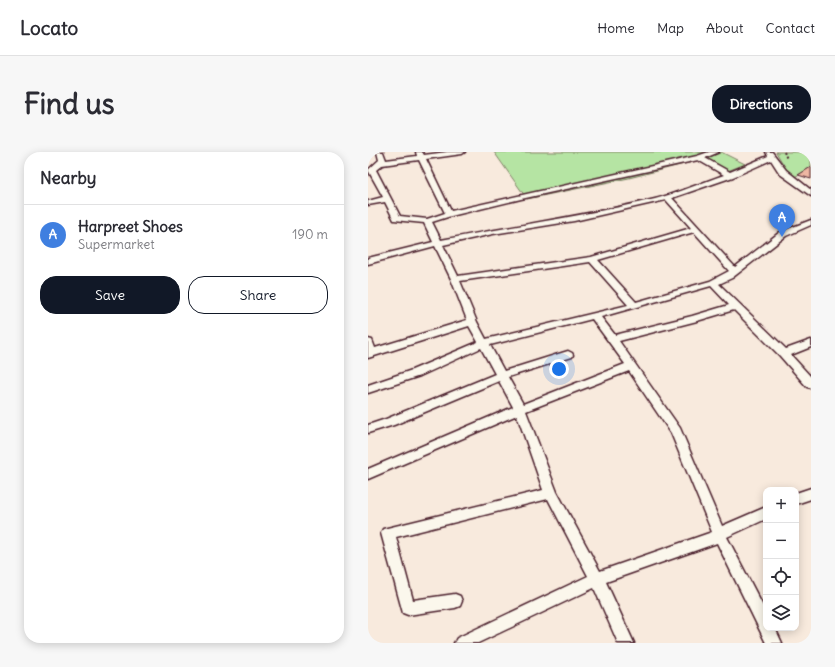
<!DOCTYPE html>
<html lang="en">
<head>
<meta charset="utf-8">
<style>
	:root { --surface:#fff; --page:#f7f7f7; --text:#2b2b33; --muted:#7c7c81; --line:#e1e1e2; --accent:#111827 }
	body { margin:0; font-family:Delius,sans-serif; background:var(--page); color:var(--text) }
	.controls { position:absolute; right:12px; bottom:12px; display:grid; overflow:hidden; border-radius:8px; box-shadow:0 2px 10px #0003 }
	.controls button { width:36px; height:36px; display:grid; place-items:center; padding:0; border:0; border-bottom:1px solid var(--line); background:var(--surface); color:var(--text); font:20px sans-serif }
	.you { position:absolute; left:191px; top:217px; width:14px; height:14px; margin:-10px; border:3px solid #fff; border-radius:50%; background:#1a73e8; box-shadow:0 0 0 6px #1a73e833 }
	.badge { display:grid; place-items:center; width:26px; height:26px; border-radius:50%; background:var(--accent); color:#fff; font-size:13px; font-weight:700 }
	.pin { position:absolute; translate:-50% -33px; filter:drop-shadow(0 1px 2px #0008) }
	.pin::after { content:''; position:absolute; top:21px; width:14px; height:12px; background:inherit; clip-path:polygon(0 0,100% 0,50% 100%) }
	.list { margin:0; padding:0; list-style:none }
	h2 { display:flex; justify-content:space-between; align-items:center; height:52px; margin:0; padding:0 16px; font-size:17px }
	h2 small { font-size:13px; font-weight:400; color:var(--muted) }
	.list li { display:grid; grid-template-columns:26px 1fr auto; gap:12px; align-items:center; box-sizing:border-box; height:60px; padding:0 16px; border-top:1px solid var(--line) }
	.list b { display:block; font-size:15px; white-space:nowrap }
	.list p { margin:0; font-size:13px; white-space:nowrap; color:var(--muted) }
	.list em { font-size:13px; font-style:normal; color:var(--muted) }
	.actions { display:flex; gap:8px; padding:12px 16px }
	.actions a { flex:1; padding:9px 0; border:1px solid var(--accent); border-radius:16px; text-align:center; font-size:14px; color:var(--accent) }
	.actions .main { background:var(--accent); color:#fff }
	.icon { flex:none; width:22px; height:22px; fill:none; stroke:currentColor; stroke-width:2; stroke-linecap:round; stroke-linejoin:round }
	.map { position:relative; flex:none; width:443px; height:491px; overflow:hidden; border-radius:16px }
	header { display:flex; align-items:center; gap:24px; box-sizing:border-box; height:56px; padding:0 20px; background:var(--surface); border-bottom:1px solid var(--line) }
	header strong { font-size:19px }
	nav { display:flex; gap:22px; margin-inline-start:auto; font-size:14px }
	.intro { display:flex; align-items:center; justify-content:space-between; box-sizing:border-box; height:96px; padding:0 24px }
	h1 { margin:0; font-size:28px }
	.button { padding:10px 18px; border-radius:16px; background:var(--accent); color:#fff; font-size:14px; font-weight:700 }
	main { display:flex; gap:24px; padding:0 24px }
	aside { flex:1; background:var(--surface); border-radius:16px; box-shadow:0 2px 10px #0003 }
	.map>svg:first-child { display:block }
	.green { fill:#b5e4a3; stroke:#808267 }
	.building { fill:#eeb7a3; stroke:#4a1f2b }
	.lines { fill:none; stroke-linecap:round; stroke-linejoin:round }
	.minor-casing { stroke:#4a1f2b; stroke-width:3 }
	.path { stroke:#4a1f2b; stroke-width:2; stroke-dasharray:2 2; stroke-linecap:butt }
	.minor { fill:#fbf7ec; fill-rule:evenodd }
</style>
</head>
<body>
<header>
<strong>Locato</strong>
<nav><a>Home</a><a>Map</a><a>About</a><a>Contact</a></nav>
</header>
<div class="intro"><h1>Find us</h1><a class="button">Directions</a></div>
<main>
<aside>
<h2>Nearby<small></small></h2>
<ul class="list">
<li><span class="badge" style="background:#3f7fe0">A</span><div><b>Harpreet Shoes</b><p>Supermarket</p></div><em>190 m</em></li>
</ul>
<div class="actions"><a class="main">Save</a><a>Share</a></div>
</aside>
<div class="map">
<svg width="443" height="491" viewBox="0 0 443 491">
	<rect width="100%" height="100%" fill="#f8eadd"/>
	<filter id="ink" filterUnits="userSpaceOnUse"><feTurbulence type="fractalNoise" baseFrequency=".025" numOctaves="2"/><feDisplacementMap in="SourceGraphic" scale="8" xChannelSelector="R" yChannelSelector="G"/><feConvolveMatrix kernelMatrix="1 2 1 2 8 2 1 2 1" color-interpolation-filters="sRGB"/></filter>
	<g filter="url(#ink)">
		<!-- green -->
		<path class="green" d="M 126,0 L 353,0 L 377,12 L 357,20 L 332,8 L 261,26 L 159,47 Z
			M 408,0 L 443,0 L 443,15 L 425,26 L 421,22 Z"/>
		<!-- building -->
		<path class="building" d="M 443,15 L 443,27 L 430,23 Z"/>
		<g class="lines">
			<defs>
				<path id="minor" d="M 9,0 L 15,0 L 18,8 L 49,4 L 48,0 L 54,0 L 56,3 L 79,0 L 97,0 L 94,2 L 58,7 L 83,59 L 329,4 L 341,0 L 351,0 L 337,6 L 362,20 L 400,4 L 398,0 L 404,0 L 418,18 L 443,38 L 443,44 L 412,22 L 403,8 L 365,25 L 304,46 L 367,115 L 412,80 L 443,68 L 443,73 L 418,84 L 364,126 L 351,132 L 418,197 L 443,188 L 443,195 L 423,203 L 443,225 L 443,236 L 439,235 L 412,204 L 366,158 L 329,169 L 251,189 L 312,276 L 354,374 L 398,355 L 398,367 L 359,385 L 398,460 L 398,476 L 407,476 L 414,491 L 398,491 L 349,391 L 238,430 L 266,491 L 250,491 L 226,436 L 110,491 L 86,491 L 89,486 L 220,424 L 180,347 L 28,385 L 45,448 L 87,442 L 92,444 L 94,449 L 92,454 L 87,456 L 40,463 L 35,461 L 13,381 L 15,377 L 175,338 L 149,263 L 0,327 L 0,317 L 145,255 L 131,229 L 26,273 L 0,281 L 0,273 L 18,267 L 127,222 L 113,196 L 52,224 L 0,241 L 0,233 L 44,218 L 110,190 L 101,174 L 0,206 L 0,187 L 4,188 L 7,196 L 99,168 L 83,127 L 67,94 L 0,112 L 0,106 L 65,90 L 56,71 L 26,68 L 17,50 L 0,53 L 0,49 L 15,45 L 0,18 L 11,8 ZM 51,8 L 77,61 L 59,67 L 32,64 L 8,18 L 14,13 ZM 330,8 L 356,23 C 333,31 310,41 287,47 C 216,64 144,74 73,88 L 64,70 L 83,64 L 153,47 ZM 298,48 L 323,76 L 223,105 L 90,124 L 75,93 L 125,82 L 206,69 ZM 326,80 L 361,119 L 342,129 L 268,150 L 230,108 ZM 222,110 L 260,153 L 118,187 L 109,170 L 92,129 ZM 343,134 L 361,153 L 324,164 L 247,183 L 233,165 ZM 224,167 L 257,212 L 155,252 L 140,225 L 204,205 L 205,203 L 204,201 L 200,199 L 136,219 L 122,193 ZM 261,219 L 303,281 L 344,380 L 232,419 L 189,340 L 158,259 Z
					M 443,336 L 443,347 L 428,352 L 428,341 Z"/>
			</defs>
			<!-- minor casing -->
			<use href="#minor" class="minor-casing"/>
			<!-- path -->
			<path class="path" d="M 416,0 L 419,7"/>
			<!-- minor -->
			<use href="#minor" class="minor"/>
		</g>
	</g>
</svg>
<div class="controls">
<button>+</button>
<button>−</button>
<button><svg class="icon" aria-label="locate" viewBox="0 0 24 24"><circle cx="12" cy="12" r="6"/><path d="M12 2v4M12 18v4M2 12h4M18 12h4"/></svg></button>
<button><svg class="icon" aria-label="layers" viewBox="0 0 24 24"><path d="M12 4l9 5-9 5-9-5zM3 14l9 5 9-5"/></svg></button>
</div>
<div class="you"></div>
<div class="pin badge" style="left:414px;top:85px;background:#3f7fe0">A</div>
</div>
</main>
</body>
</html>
